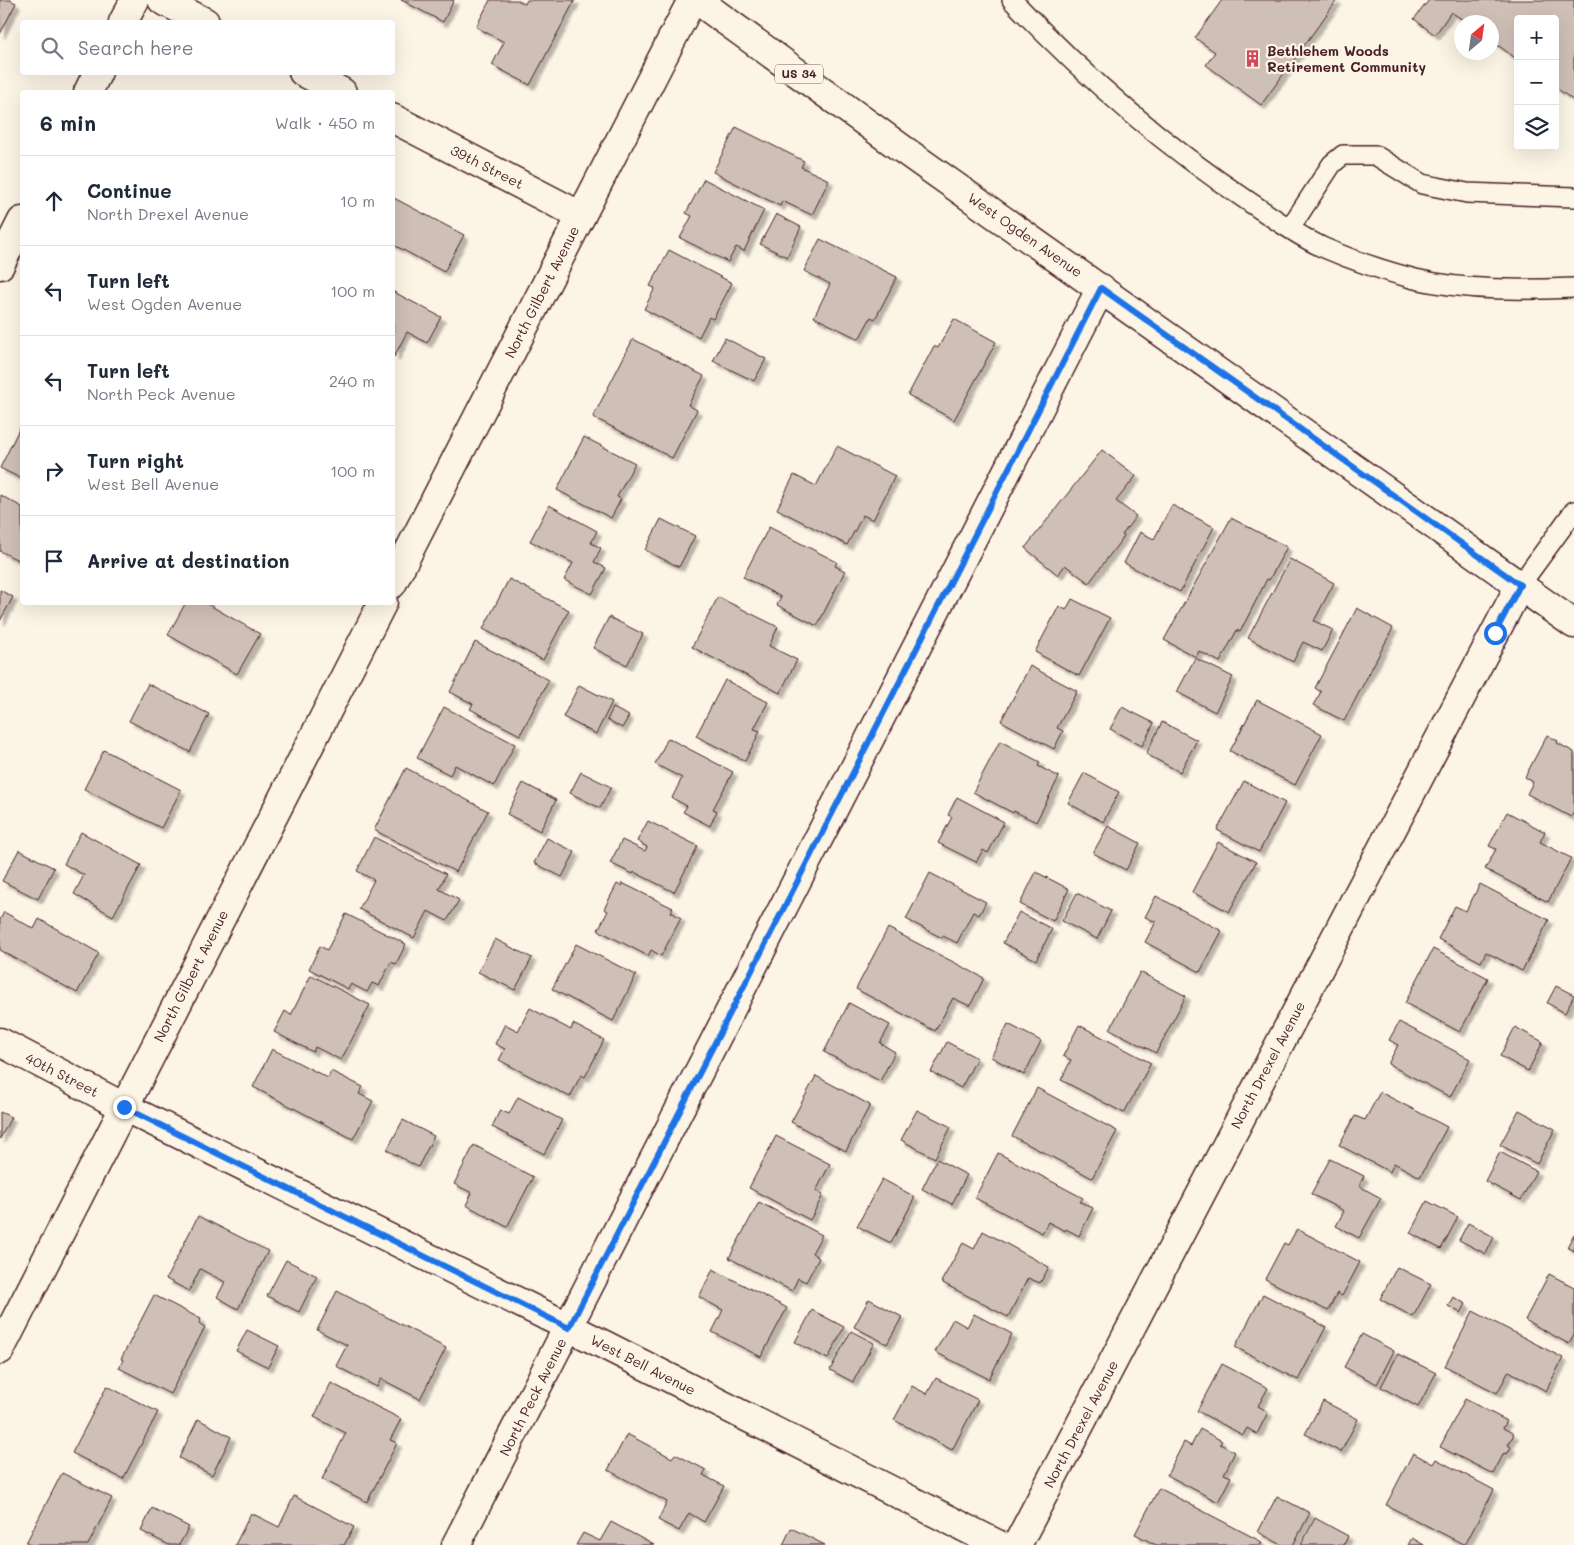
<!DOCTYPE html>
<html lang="en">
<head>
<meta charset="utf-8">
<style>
	:root { --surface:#fff; --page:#f6f6f7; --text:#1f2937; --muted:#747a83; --line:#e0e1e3 }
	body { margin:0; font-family:Mali,sans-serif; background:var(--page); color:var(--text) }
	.controls { position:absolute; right:15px; top:15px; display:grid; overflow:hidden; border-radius:5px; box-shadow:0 5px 20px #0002 }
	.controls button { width:45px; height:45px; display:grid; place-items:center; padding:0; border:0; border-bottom:1px solid var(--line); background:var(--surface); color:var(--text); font:25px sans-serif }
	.compass { position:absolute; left:1454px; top:15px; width:45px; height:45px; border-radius:50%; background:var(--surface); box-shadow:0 5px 20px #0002; rotate:29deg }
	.stop { position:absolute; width:15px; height:15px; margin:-11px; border:4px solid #1a73e8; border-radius:50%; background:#fff }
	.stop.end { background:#1a73e8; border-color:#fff; box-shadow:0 1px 5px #0008 }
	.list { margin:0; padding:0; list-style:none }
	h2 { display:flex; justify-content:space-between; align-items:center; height:65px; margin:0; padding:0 20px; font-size:21px }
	h2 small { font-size:16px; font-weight:400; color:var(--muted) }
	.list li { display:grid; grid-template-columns:32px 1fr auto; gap:15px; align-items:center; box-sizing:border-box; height:90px; padding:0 20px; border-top:1px solid var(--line) }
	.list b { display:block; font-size:19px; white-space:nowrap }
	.list p { margin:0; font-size:16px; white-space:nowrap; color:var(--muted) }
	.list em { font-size:16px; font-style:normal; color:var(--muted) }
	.icon { flex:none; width:28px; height:28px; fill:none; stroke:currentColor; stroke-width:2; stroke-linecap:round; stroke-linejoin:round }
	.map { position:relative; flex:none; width:1574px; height:1545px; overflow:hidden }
	.search { position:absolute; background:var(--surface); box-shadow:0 5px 20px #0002; left:20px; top:20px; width:375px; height:55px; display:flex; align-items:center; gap:12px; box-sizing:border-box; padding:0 18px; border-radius:5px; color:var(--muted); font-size:19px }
	.panel { position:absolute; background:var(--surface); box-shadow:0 5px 20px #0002; left:20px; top:90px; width:375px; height:515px; border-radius:5px }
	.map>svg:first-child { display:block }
	.building { fill:#cfc0b7; stroke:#4a1f2b; filter:url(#shadow) }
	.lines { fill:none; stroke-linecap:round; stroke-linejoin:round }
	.service-casing { stroke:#4a1f2b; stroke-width:22 }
	.minor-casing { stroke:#4a1f2b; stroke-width:31 }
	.tertiary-casing { stroke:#4a1f2b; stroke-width:31 }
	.primary-casing { stroke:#4a1f2b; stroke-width:31 }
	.service { stroke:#fcf5e5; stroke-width:19 }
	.minor { stroke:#fcf5e5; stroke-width:28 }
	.tertiary { stroke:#fcf5e5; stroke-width:28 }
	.primary { stroke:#fcf5e5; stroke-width:28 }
	.route { stroke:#1a73e8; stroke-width:6 }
	.labels { text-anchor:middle; stroke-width:4.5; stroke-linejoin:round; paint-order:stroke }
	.shield { fill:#fcf5e5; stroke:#7f5f63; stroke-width:1 }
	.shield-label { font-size:12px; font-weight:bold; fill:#4a1f2b }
	.poi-label { font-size:14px; font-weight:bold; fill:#4a1f2b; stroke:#fcf5e5; text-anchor:start }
	.street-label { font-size:14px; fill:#4a1f2b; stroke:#fcf5e5 }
</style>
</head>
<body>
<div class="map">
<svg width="1574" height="1545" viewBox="0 0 1574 1545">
	<defs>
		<filter id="shadow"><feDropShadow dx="4.5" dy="4.5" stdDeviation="1" flood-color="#0004"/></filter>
	</defs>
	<rect width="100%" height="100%" fill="#fcf5e5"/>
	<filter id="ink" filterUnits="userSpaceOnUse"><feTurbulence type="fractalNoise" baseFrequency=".02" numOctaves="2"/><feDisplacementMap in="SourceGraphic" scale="10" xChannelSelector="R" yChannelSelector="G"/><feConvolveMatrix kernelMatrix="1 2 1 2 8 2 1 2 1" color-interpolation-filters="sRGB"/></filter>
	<g filter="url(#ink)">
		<!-- building -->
		<path class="building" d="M 0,0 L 10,0 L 16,3 L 0,34 Z
			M 401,0 L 454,0 L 443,22 Z
			M 490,0 L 517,0 L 525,4 L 527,0 L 575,0 L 530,85 L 492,65 L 504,42 L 476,27 Z
			M 1222,0 L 1337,0 L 1261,105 L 1206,65 L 1215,52 L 1195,38 Z
			M 1429,0 L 1574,0 L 1574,101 L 1555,87 L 1555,19 L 1518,19 L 1518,60 L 1492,41 L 1492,22 L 1466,22 L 1451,12 L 1435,35 L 1414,19 Z
			M 736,127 L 804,161 L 801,167 L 829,180 L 812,215 L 782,201 L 780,206 L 713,172 Z
			M 704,179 L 764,210 L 744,251 L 736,247 L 728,262 L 680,238 L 692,216 L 686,213 Z
			M 392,197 L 464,235 L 444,272 L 392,244 Z
			M 776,214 L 801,227 L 787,257 L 760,244 Z
			M 820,239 L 897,277 L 875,319 L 871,317 L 859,339 L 814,317 L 830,284 L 804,271 Z
			M 669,250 L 732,283 L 713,319 L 709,317 L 699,337 L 644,309 L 655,288 L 650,286 Z
			M 392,291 L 441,317 L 427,343 L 407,332 L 394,357 Z
			M 954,319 L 996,342 L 954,420 L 908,395 L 934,346 L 938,348 Z
			M 725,338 L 766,359 L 754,381 L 713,361 Z
			M 633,339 L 704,376 L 688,405 L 697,410 L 672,458 L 593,417 Z
			M 22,423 L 22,479 L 0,468 Z
			M 584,437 L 635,463 L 617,497 L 621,499 L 611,518 L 557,490 Z
			M 837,446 L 895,476 L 873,520 L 863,515 L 847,545 L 777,509 L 794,475 L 816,486 Z
			M 1102,450 L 1136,476 L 1116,501 L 1136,516 L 1122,535 L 1124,536 L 1089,583 L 1065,565 L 1058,575 L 1025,548 Z
			M 0,495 L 22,507 L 22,562 L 0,551 Z
			M 549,505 L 597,531 L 591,543 L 601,548 L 594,562 L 606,568 L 592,594 L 564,580 L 573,563 L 530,541 Z
			M 1172,505 L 1214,527 L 1180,592 L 1124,563 L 1140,532 L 1154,539 Z
			M 1231,518 L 1287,547 L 1269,580 L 1267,579 L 1240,632 L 1237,630 L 1220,662 L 1199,651 L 1196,657 L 1164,640 Z
			M 661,519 L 695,536 L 679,567 L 645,550 Z
			M 769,527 L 837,562 L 835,566 L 845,571 L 817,626 L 777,605 L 781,597 L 743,577 Z
			M 1290,559 L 1334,583 L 1314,621 L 1333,630 L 1322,651 L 1303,642 L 1293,662 L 1248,638 Z
			M 509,579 L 569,610 L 543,660 L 483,629 Z
			M 0,590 L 13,597 L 0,621 Z
			M 718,597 L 778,627 L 769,646 L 797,660 L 780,693 L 692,647 Z
			M 1072,599 L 1110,618 L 1079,676 L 1035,652 L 1059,606 L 1066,610 Z
			M 186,602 L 204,602 L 260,634 L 237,674 L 168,635 Z
			M 1357,608 L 1393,628 L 1344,721 L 1313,705 L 1321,692 L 1315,688 Z
			M 609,617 L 643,634 L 627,665 L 593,648 Z
			M 475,642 L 549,680 L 520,735 L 470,709 L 473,704 L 450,692 Z
			M 1195,658 L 1233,677 L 1215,712 L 1177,692 Z
			M 1030,666 L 1077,691 L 1057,728 L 1063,731 L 1054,749 L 1001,721 Z
			M 725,680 L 768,702 L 754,729 L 760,731 L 745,761 L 696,736 Z
			M 148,684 L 209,714 L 190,752 L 129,721 Z
			M 579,685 L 612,702 L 596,734 L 563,717 Z
			M 1257,700 L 1322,734 L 1295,785 L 1230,751 Z
			M 444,707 L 515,744 L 494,786 L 455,765 L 450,775 L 417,758 Z
			M 1122,707 L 1154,723 L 1142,746 L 1110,729 Z
			M 613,708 L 629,716 L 622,728 L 607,720 Z
			M 1162,722 L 1197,740 L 1180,772 L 1146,754 Z
			M 1547,735 L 1558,741 L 1557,743 L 1574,752 L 1574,812 L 1571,817 L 1527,794 L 1533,782 L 1525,777 Z
			M 668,738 L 733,772 L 713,809 L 717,811 L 710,826 L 683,812 L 687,806 L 672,798 L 682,778 L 655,764 Z
			M 1000,741 L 1040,762 L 1038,766 L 1059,777 L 1036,822 L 1014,811 L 1013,813 L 973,792 Z
			M 104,750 L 181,790 L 161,828 L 84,789 Z
			M 406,768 L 488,811 L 456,872 L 374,830 Z
			M 581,772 L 611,787 L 600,808 L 570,793 Z
			M 1084,773 L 1119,792 L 1103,822 L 1068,803 Z
			M 1244,781 L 1285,803 L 1259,852 L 1217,830 Z
			M 523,783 L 556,800 L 540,831 L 507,814 Z
			M 957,797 L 1004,822 L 988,853 L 983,850 L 976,862 L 938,843 L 952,817 L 948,815 Z
			M 1507,812 L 1545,832 L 1540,842 L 1571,858 L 1548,902 L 1485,869 L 1496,849 L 1489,846 Z
			M 648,821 L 698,846 L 674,892 L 634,872 L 633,874 L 610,863 L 622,840 L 645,851 L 647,847 L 637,841 Z
			M 1108,826 L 1140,843 L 1126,870 L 1093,853 Z
			M 81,832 L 141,865 L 113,916 L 74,894 L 84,875 L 64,864 Z
			M 374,837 L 446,874 L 439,889 L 459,900 L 447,921 L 428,911 L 414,938 L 359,909 L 374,880 L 357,871 Z
			M 547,838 L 575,852 L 562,877 L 534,863 Z
			M 1218,842 L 1256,862 L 1229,912 L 1192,892 Z
			M 19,850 L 54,868 L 38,899 L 2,881 Z
			M 1036,872 L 1069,889 L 1053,921 L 1020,904 Z
			M 930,873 L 986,902 L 979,915 L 973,912 L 957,943 L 943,936 L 942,938 L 906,919 Z
			M 622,883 L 673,908 L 671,912 L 681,918 L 661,956 L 651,950 L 648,956 L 598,930 L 608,911 L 604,909 L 617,884 L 621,886 Z
			M 1480,884 L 1549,920 L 1522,971 L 1486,952 L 1481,962 L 1438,939 L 1455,906 L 1466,911 Z
			M 1077,893 L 1111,911 L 1097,939 L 1062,921 Z
			M 1156,896 L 1222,931 L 1200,972 L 1145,942 L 1156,922 L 1145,917 Z
			M 4,912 L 34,929 L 39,919 L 99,953 L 77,993 L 0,950 L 0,920 Z
			M 1019,912 L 1052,929 L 1036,960 L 1003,943 Z
			M 346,914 L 406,944 L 396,964 L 391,962 L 379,986 L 372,983 L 367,992 L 351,984 L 348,989 L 309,969 L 320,946 L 327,950 Z
			M 888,928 L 984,978 L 970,1006 L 953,998 L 935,1031 L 856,989 Z
			M 495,939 L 532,958 L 515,990 L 478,972 Z
			M 576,944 L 636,975 L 613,1021 L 552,989 Z
			M 1433,949 L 1488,978 L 1460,1032 L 1405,1003 Z
			M 1140,972 L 1186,996 L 1156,1053 L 1110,1029 Z
			M 311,975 L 370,1005 L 341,1060 L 315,1047 L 313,1052 L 274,1032 L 285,1011 L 291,1015 Z
			M 1556,986 L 1574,995 L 1565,1013 L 1547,1003 Z
			M 849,1003 L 890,1025 L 880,1043 L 895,1052 L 880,1081 L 824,1052 Z
			M 530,1008 L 571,1030 L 573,1024 L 604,1040 L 585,1077 L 581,1075 L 570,1097 L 499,1060 L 505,1049 L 495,1044 L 505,1024 L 518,1031 Z
			M 1399,1022 L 1470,1059 L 1450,1097 L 1388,1064 L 1398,1045 L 1389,1040 Z
			M 1008,1024 L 1041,1041 L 1024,1075 L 991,1057 Z
			M 1079,1025 L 1151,1063 L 1124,1113 L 1061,1080 L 1071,1060 L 1063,1056 Z
			M 1515,1027 L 1543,1042 L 1528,1071 L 1500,1056 Z
			M 947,1042 L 977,1058 L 961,1088 L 931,1072 Z
			M 272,1049 L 328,1078 L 331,1071 L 363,1087 L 359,1094 L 373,1101 L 353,1139 L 253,1087 Z
			M 816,1076 L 870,1105 L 846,1151 L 791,1122 Z
			M 1037,1088 L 1117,1131 L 1092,1178 L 1012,1136 Z
			M 1380,1092 L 1447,1127 L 1420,1177 L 1394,1163 L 1390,1172 L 1339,1145 L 1355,1116 L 1365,1120 Z
			M 518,1097 L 562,1120 L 544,1154 L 492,1127 L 500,1110 L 509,1114 Z
			M 917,1110 L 951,1127 L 935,1158 L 901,1140 Z
			M 1519,1110 L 1555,1129 L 1537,1164 L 1500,1145 Z
			M 0,1112 L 11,1117 L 0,1139 Z
			M 403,1120 L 434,1136 L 418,1167 L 387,1150 Z
			M 776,1136 L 830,1164 L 816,1191 L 823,1195 L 810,1220 L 749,1188 Z
			M 474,1145 L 533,1177 L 507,1227 L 466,1205 L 472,1193 L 454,1184 Z
			M 1500,1152 L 1536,1171 L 1521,1200 L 1485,1181 Z
			M 998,1153 L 1083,1198 L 1080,1202 L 1093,1208 L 1079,1236 L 1066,1229 L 1065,1231 L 1048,1222 L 1042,1233 L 975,1198 Z
			M 937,1159 L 967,1175 L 952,1204 L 922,1189 Z
			M 1330,1159 L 1364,1176 L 1359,1186 L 1381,1198 L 1359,1238 L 1336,1226 L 1344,1211 L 1311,1194 Z
			M 882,1179 L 915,1197 L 891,1243 L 857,1226 Z
			M 1427,1201 L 1458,1217 L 1441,1249 L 1410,1233 Z
			M 759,1202 L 822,1235 L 812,1253 L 819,1258 L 806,1282 L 798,1278 L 792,1291 L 729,1258 Z
			M 198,1216 L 268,1251 L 238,1309 L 217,1297 L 225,1282 L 200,1269 L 189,1291 L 166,1279 Z
			M 1468,1223 L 1494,1237 L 1486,1254 L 1459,1240 Z
			M 1297,1229 L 1360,1262 L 1342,1296 L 1337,1293 L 1328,1311 L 1265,1279 L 1284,1243 L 1288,1245 Z
			M 983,1231 L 1049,1267 L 1040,1283 L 1028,1278 L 1008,1317 L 941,1282 L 963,1243 L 974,1249 Z
			M 1574,1234 L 1574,1251 L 1567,1247 Z
			M 286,1260 L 317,1276 L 299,1312 L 267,1296 Z
			M 1397,1267 L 1431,1284 L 1413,1317 L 1380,1299 Z
			M 713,1269 L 787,1308 L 761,1357 L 712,1332 L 723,1310 L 699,1297 Z
			M 1549,1274 L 1574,1287 L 1574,1334 L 1569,1344 L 1525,1320 Z
			M 337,1291 L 446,1348 L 420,1399 L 381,1379 L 377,1387 L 336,1366 L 347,1345 L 317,1330 Z
			M 1263,1294 L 1326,1327 L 1298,1380 L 1235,1347 Z
			M 154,1295 L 201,1319 L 199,1324 L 205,1327 L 170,1394 L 119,1368 L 123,1360 L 121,1359 Z
			M 1453,1297 L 1466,1304 L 1461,1313 L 1448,1306 Z
			M 869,1299 L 902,1317 L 887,1344 L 854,1327 Z
			M 812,1310 L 844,1327 L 828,1359 L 795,1342 Z
			M 1473,1311 L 1563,1358 L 1546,1391 L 1509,1371 L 1497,1393 L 1445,1366 Z
			M 974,1314 L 1012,1334 L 989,1379 L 935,1352 L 953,1319 L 967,1327 Z
			M 247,1330 L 279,1346 L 268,1367 L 236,1351 Z
			M 851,1331 L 874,1343 L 853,1382 L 830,1370 Z
			M 1362,1334 L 1394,1351 L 1377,1384 L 1344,1367 Z
			M 1398,1354 L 1436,1373 L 1418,1407 L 1381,1387 Z
			M 1222,1364 L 1268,1388 L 1258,1406 L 1268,1412 L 1257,1434 L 1247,1428 L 1243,1435 L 1197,1411 Z
			M 936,1378 L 978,1400 L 952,1450 L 894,1420 L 912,1386 L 927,1394 Z
			M 331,1383 L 401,1419 L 390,1440 L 397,1443 L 367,1502 L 322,1479 L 346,1433 L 314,1417 Z
			M 107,1386 L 158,1412 L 123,1479 L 72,1453 Z
			M 1465,1399 L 1507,1421 L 1503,1428 L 1514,1434 L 1508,1445 L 1511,1447 L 1507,1454 L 1504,1453 L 1493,1474 L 1440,1447 Z
			M 1323,1401 L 1358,1419 L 1341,1452 L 1305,1434 Z
			M 198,1419 L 231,1437 L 212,1475 L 179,1458 Z
			M 1200,1429 L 1222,1441 L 1220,1444 L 1235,1452 L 1224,1474 L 1231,1477 L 1218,1502 L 1167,1475 L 1184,1442 L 1191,1446 Z
			M 627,1434 L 672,1458 L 675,1454 L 706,1470 L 703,1475 L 724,1486 L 704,1522 L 689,1513 L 679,1531 L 658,1520 L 667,1502 L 608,1470 Z
			M 1413,1453 L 1433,1464 L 1436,1459 L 1494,1490 L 1465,1545 L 1386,1505 Z
			M 62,1473 L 112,1498 L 88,1545 L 31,1545 L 26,1543 Z
			M 1159,1488 L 1262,1542 L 1261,1545 L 1156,1545 L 1135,1534 Z
			M 294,1496 L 354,1527 L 344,1545 L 235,1545 L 251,1513 L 279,1527 Z
			M 1277,1496 L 1310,1513 L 1293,1545 L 1282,1545 L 1258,1532 Z
			M 152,1508 L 189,1527 L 179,1545 L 169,1545 L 141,1531 Z
			M 1315,1518 L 1348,1536 L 1344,1545 L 1301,1545 Z
			M 611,1522 L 654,1545 L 576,1545 L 583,1533 L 600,1541 Z
			M 791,1528 L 825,1545 L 783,1545 Z
			M 1412,1538 L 1424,1545 L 1408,1545 Z"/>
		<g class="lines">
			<defs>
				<path id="service" d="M 1012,0 C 1083,75 1162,144 1248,201 C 1272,217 1296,235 1322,247 C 1352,260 1384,271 1415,279 C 1467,291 1522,290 1574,288
					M 1290,228 L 1332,164 L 1343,155 L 1375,155 L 1422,184 L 1467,193 L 1574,197
					M 1520,585 L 1574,511"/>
				<path id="minor" d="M 162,0 L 205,22
					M 123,22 L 135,0
					M 303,72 L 342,92
					M 88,92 L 98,72
					M 392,118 L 581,216
					M 0,265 L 22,221
					M 0,1042 L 124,1107 L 569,1327 L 999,1545
					M 456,1545 L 1101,288
					M 1017,1545 L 1520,585"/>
				<path id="tertiary" d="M 392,584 L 692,0
					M 0,1350 L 383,602"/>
				<path id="primary" d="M 697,0 L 901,148 L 1574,624"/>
			</defs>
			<!-- service casing -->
			<use href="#service" class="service-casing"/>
			<!-- minor casing -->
			<use href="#minor" class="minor-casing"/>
			<!-- tertiary casing -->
			<use href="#tertiary" class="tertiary-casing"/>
			<!-- primary casing -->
			<use href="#primary" class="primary-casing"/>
			<!-- service -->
			<use href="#service" class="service"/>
			<!-- minor -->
			<use href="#minor" class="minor"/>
			<!-- tertiary -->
			<use href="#tertiary" class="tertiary"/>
			<!-- primary -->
			<use href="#primary" class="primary"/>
		</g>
	</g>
	<g class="lines" filter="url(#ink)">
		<!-- route -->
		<path class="route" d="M 124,1107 L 569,1328 L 1101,288 L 1520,585 L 1495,633"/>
	</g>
	<!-- icons -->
	<defs>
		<symbol id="building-bare" viewBox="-9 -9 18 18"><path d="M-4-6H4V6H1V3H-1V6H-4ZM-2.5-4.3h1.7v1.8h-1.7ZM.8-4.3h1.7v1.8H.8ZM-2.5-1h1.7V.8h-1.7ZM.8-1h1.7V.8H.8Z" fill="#d1495b" stroke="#fcf5e5" stroke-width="2.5" paint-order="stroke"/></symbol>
	</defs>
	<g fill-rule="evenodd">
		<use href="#building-bare" x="1240" y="46" width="25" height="25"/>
	</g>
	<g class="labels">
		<!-- shield labels -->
		<rect class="shield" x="775" y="64.5" width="48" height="19" rx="4"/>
		<g class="shield-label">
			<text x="799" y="78">US 34</text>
		</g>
		<!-- poi labels -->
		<g class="poi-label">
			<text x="1267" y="56">Bethlehem Woods<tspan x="1267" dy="16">Retirement Community</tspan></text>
		</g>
		<!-- street labels -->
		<g class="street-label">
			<text transform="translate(487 167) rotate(27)" y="5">39th Street</text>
			<text transform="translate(1025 235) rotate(35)" y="5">West Ogden Avenue</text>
			<text transform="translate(542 292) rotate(-63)" y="5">North Gilbert Avenue</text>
			<text transform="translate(191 976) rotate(-63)" y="5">North Gilbert Avenue</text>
			<text transform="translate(1268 1065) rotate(-62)" y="5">North Drexel Avenue</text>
			<text transform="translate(62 1075) rotate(27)" y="5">40th Street</text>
			<text transform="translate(643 1365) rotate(27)" y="5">West Bell Avenue</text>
			<text transform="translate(533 1397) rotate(-63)" y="5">North Peck Avenue</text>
			<text transform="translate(1081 1424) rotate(-62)" y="5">North Drexel Avenue</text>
		</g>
	</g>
</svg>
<div class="controls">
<button>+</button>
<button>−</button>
<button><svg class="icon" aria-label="layers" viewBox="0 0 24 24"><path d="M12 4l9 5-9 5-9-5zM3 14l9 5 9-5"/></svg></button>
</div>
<svg class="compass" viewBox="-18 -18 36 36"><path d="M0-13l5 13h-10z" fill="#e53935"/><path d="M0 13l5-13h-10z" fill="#747a83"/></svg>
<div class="stop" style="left:1495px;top:633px"></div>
<div class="stop end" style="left:124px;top:1107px"></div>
<div class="search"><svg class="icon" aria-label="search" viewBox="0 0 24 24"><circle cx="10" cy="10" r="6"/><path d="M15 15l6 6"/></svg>Search here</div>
<section class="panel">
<h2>6 min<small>Walk · 450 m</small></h2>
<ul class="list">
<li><svg class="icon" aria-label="ahead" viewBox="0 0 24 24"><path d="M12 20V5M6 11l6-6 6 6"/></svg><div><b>Continue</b><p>North Drexel Avenue</p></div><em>10 m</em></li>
<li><svg class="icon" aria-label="left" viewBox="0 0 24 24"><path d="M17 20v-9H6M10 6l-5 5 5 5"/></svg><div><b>Turn left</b><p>West Ogden Avenue</p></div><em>100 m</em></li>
<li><svg class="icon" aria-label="left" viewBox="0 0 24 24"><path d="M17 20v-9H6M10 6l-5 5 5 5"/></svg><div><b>Turn left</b><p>North Peck Avenue</p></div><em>240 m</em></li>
<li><svg class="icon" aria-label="right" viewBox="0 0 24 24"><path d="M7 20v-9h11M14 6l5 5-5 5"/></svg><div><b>Turn right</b><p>West Bell Avenue</p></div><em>100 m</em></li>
<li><svg class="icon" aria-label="arrive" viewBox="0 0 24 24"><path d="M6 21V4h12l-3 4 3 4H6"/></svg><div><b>Arrive at destination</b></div></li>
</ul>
</section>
</div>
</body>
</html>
